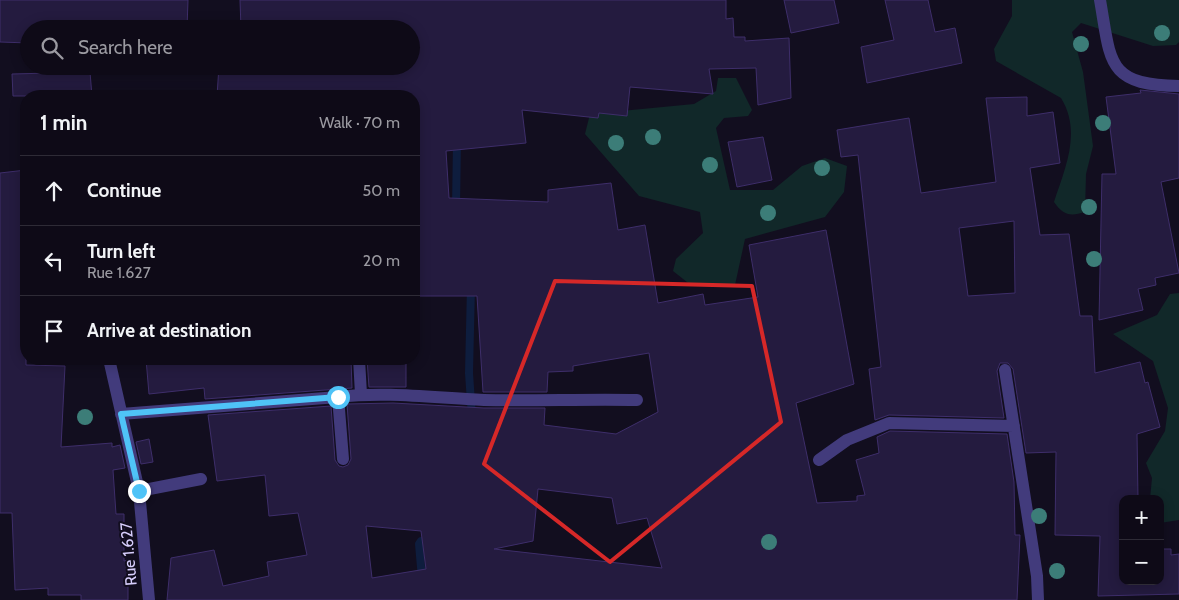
<!DOCTYPE html>
<html lang="en">
<head>
<meta charset="utf-8">
<style>
	:root { --surface:#0e0a17; --page:#1c1824; --text:#f1f3f6; --muted:#9b9aa1; --line:#2e2b36 }
	body { margin:0; font-family:Cabin,sans-serif; background:var(--page); color:var(--text) }
	.controls { position:absolute; right:15px; bottom:15px; display:grid; overflow:hidden; border-radius:10px; box-shadow:0 2px 12px #0003 }
	.controls button { width:45px; height:45px; display:grid; place-items:center; padding:0; border:0; border-bottom:1px solid var(--line); background:var(--surface); color:var(--text); font:25px sans-serif }
	.stop { position:absolute; width:15px; height:15px; margin:-11px; border:4px solid #4fc3f7; border-radius:50%; background:#fff }
	.stop.end { background:#4fc3f7; border-color:#fff; box-shadow:0 1px 5px #0008 }
	.list { margin:0; padding:0; list-style:none }
	h2 { display:flex; justify-content:space-between; align-items:center; height:65px; margin:0; padding:0 20px; font-size:21px }
	h2 small { font-size:16px; font-weight:400; color:var(--muted) }
	.list li { display:grid; grid-template-columns:32px 1fr auto; gap:15px; align-items:center; box-sizing:border-box; height:70px; padding:0 20px; border-top:1px solid var(--line) }
	.list b { display:block; font-size:19px; white-space:nowrap }
	.list p { margin:0; font-size:16px; white-space:nowrap; color:var(--muted) }
	.list em { font-size:16px; font-style:normal; color:var(--muted) }
	.icon { flex:none; width:28px; height:28px; fill:none; stroke:currentColor; stroke-width:2; stroke-linecap:round; stroke-linejoin:round }
	.map { position:relative; flex:none; width:1179px; height:600px; overflow:hidden }
	.search { position:absolute; background:var(--surface); box-shadow:0 2px 12px #0003; left:20px; top:20px; width:400px; height:55px; display:flex; align-items:center; gap:12px; box-sizing:border-box; padding:0 18px; border-radius:28px; color:var(--muted); font-size:19px }
	.panel { position:absolute; background:var(--surface); box-shadow:0 2px 12px #0003; left:20px; top:90px; width:400px; height:275px; border-radius:20px }
	.map>svg:first-child { display:block }
	.green { fill:#112829 }
	.lines { fill:none; stroke-linecap:round; stroke-linejoin:round }
	.stream { stroke:#0e1d3e; stroke-width:8 }
	.building { fill:#241b3f; stroke:#3e2e6a; fill-rule:evenodd }
	.street { stroke:#423b7c; stroke-width:12 }
	.tree { fill:#3c7d78 }
	.route { stroke:#4fc3f7; stroke-width:6 }
	.marked { fill:none; stroke:#d62828; stroke-width:4; stroke-linejoin:round }
	.labels { text-anchor:middle; stroke-width:4; stroke-linejoin:round; paint-order:stroke }
	.street-label { font-size:16px; fill:#d7cefc; stroke:#120e1f }
</style>
</head>
<body>
<div class="map">
<svg width="1179" height="600" viewBox="0 0 1179 600">
	<rect width="100%" height="100%" fill="#120e1f"/>
	<!-- green -->
	<path class="green" d="M 1012,0 L 1179,0 L 1179,42 L 1176,45 L 1153,46 L 1081,23 L 1072,32 L 1083,72 L 1093,146 L 1086,174 L 1085,212 C 1070,217 1063,215 1054,202 C 1065,168 1082,132 1061,98 L 996,61 L 994,49 L 1012,16 Z
		M 718,78 L 736,78 L 752,110 L 748,116 L 724,118 L 716,128 L 730,190 L 773,190 L 802,166 L 825,158 L 847,166 L 844,192 L 825,217 L 745,239 L 735,285 L 692,286 L 673,271 L 676,259 L 703,233 L 700,212 L 639,196 L 585,134 L 590,114 L 694,104 L 716,91 Z
		M 1179,293 L 1179,520 L 1160,523 L 1160,499 L 1150,499 L 1152,478 L 1146,463 L 1165,431 L 1168,408 L 1153,361 L 1113,334 L 1157,315 L 1170,294 Z"/>
	<g class="lines">
		<!-- stream -->
		<path class="stream" d="M 456,207 L 457,141
			M 471,286 L 469,373 L 472,417
			M 422,579 L 419,544 L 421,541 L 431,540"/>
	</g>
	<!-- building -->
	<path class="building" d="M 0,0 L 188,0 L 187,29 L 29,29 L 29,43 L 0,42 Z
		M 240,0 L 726,0 L 726,19 L 733,18 L 734,37 L 745,37 L 745,41 L 789,38 L 791,98 L 758,105 L 756,68 L 709,69 L 713,94 L 630,87 L 627,116 L 599,113 L 598,118 L 522,110 L 526,143 L 446,151 L 449,198 L 548,202 L 548,190 L 611,183 L 618,230 L 645,225 L 658,303 L 703,294 L 705,305 L 758,297 L 749,245 L 826,230 L 854,384 L 796,403 L 817,503 L 857,501 L 857,496 L 865,495 L 856,460 L 879,453 L 877,437 L 890,431 L 1007,434 L 1014,482 L 1015,535 L 1020,535 L 1017,600 L 167,600 L 171,558 L 214,550 L 223,586 L 269,576 L 267,562 L 307,555 L 298,513 L 269,516 L 265,475 L 217,481 L 208,415 L 331,406 L 335,460 L 339,466 L 343,467 L 348,465 L 351,459 L 347,404 L 393,403 L 484,408 L 545,408 L 544,425 L 616,434 L 658,412 L 649,353 L 573,366 L 573,371 L 548,372 L 547,392 L 483,392 L 477,296 L 414,296 L 414,96 L 217,96 L 219,66 L 411,66 L 411,29 L 241,29 ZM 538,489 L 612,498 L 617,524 L 647,518 L 662,568 L 494,549 L 533,541 ZM 366,526 L 421,531 L 426,569 L 372,578 Z
		M 784,0 L 834,0 L 839,23 L 791,33 Z
		M 885,0 L 928,0 L 935,32 L 955,28 L 962,63 L 867,83 L 861,47 L 894,40 Z
		M 90,72 L 92,96 L 13,96 L 12,74 Z
		M 1140,90 L 1179,94 L 1179,178 L 1161,182 L 1179,273 L 1155,278 L 1156,285 L 1138,289 L 1143,310 L 1099,320 L 1102,174 L 1116,174 L 1106,97 L 1141,93 Z
		M 1027,97 L 1027,116 L 1053,112 L 1060,163 L 1030,168 L 1040,235 L 1069,234 L 1080,316 L 1092,316 L 1095,373 L 1140,362 L 1145,383 L 1148,382 L 1160,427 L 1137,434 L 1138,499 L 1123,499 L 1123,581 L 1160,581 L 1160,549 L 1171,549 L 1171,555 L 1179,554 L 1179,594 L 1098,596 L 1100,536 L 1055,535 L 1056,452 L 1026,453 L 1013,369 L 1008,363 L 1000,363 L 997,371 L 1004,418 L 889,415 L 875,420 L 869,369 L 881,367 L 858,155 L 841,157 L 837,130 L 909,118 L 921,193 L 996,182 L 986,98 ZM 1014,221 L 1015,293 L 968,296 L 959,228 Z
		M 763,137 L 772,180 L 737,187 L 728,142 Z
		M 26,170 L 26,365 L 65,366 L 61,447 L 112,443 L 112,447 L 120,445 L 125,468 L 113,470 L 116,514 L 124,514 L 124,561 L 128,560 L 128,600 L 81,600 L 81,595 L 48,595 L 48,588 L 15,590 L 12,513 L 0,513 L 0,173 Z
		M 146,359 L 351,359 L 352,388 L 205,399 L 204,388 L 149,394 Z
		M 367,359 L 406,359 L 406,387 L 369,387 Z
		M 149,439 L 153,462 L 141,464 L 136,442 Z"/>
	<g class="lines">
		<!-- street -->
		<path class="street" d="M 1100,0 C 1111,62 1106,85 1179,86
			M 109,359 L 139,491 L 149,600
			M 359,359 L 361,394
			M 1005,370 L 1037,576 L 1038,600
			M 121,414 L 338,397
			M 343,459 L 338,397 C 387,391 435,398 484,400 C 535,401 586,399 637,400
			M 819,460 L 847,440 L 889,423 L 1014,426
			M 139,491 L 201,479"/>
	</g>
	<!-- trees -->
	<g class="tree">
		<circle cx="1162" cy="33" r="8"/>
		<circle cx="1081" cy="44" r="8"/>
		<circle cx="1103" cy="123" r="8"/>
		<circle cx="653" cy="137" r="8"/>
		<circle cx="616" cy="143" r="8"/>
		<circle cx="710" cy="165" r="8"/>
		<circle cx="822" cy="168" r="8"/>
		<circle cx="1089" cy="207" r="8"/>
		<circle cx="768" cy="213" r="8"/>
		<circle cx="1094" cy="259" r="8"/>
		<circle cx="85" cy="417" r="8"/>
		<circle cx="1039" cy="516" r="8"/>
		<circle cx="769" cy="542" r="8"/>
		<circle cx="1057" cy="571" r="8"/>
	</g>
	<g class="lines">
		<!-- route -->
		<path class="route" d="M 139,491 L 121,414 L 338,397"/>
	</g>
	<!-- marked area -->
	<path class="marked" d="M 555,281 L 752,286 L 781,422 L 610,562 L 484,464 Z"/>
	<g class="labels">
		<!-- street labels -->
		<g class="street-label">
			<text transform="translate(128 554) rotate(-95)" y="6">Rue 1.627</text>
		</g>
	</g>
</svg>
<div class="controls">
<button>+</button>
<button>−</button>
</div>
<div class="stop" style="left:338px;top:397px"></div>
<div class="stop end" style="left:139px;top:491px"></div>
<div class="search"><svg class="icon" aria-label="search" viewBox="0 0 24 24"><circle cx="10" cy="10" r="6"/><path d="M15 15l6 6"/></svg>Search here</div>
<section class="panel">
<h2>1 min<small>Walk · 70 m</small></h2>
<ul class="list">
<li><svg class="icon" aria-label="ahead" viewBox="0 0 24 24"><path d="M12 20V5M6 11l6-6 6 6"/></svg><div><b>Continue</b></div><em>50 m</em></li>
<li><svg class="icon" aria-label="left" viewBox="0 0 24 24"><path d="M17 20v-9H6M10 6l-5 5 5 5"/></svg><div><b>Turn left</b><p>Rue 1.627</p></div><em>20 m</em></li>
<li><svg class="icon" aria-label="arrive" viewBox="0 0 24 24"><path d="M6 21V4h12l-3 4 3 4H6"/></svg><div><b>Arrive at destination</b></div></li>
</ul>
</section>
</div>
</body>
</html>
